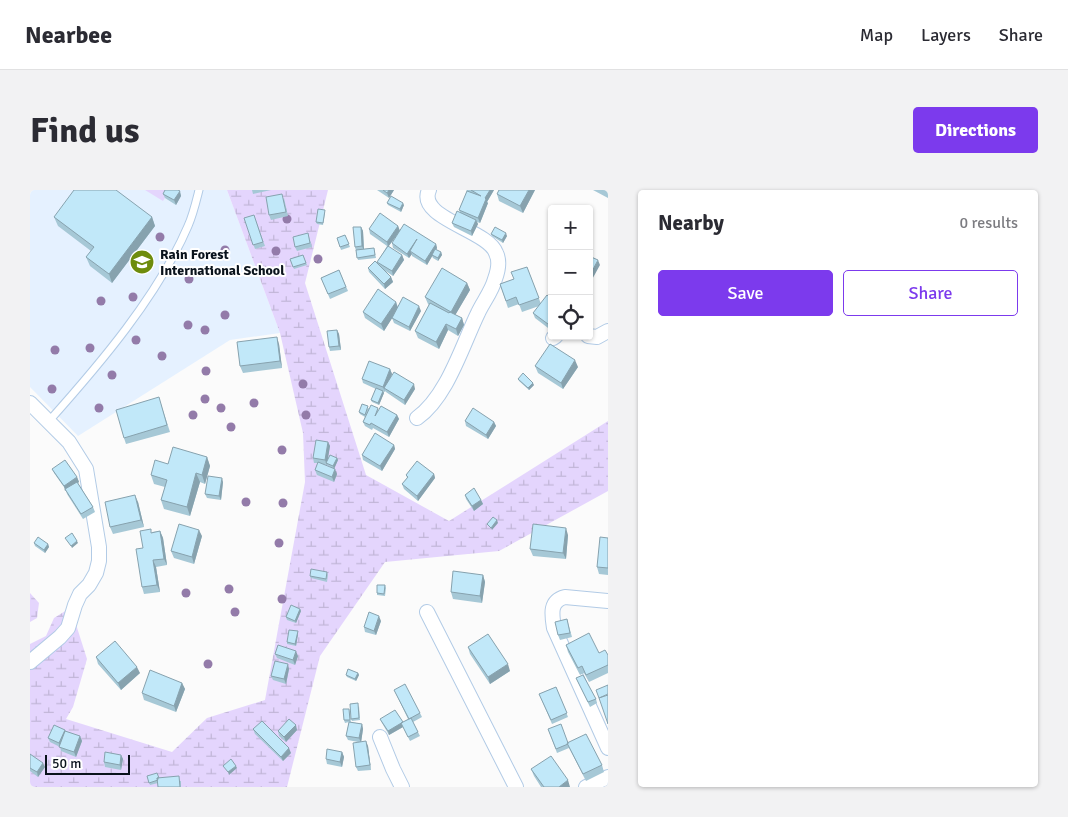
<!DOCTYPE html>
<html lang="en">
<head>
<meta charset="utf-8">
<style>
	:root { --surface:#fff; --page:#f2f2f3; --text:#2b2b33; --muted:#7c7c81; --line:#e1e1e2; --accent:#7c3aed }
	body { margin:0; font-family:Signika,sans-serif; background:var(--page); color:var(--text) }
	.controls { position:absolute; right:15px; top:15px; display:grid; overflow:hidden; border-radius:5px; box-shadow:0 1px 4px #0004 }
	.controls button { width:45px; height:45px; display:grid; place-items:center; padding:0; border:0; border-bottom:1px solid var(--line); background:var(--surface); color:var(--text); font:25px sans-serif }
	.scale { position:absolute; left:15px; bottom:12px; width:85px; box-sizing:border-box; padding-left:5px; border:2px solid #0a131c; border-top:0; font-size:14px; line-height:18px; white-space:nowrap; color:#0a131c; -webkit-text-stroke:4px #fff; paint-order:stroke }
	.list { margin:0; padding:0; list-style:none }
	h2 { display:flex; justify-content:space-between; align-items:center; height:65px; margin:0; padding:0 20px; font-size:21px }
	h2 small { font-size:16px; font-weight:400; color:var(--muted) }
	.actions { display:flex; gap:10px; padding:15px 20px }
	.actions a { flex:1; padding:11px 0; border:1px solid var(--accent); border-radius:5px; text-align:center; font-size:18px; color:var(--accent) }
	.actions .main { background:var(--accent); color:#fff }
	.icon { flex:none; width:28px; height:28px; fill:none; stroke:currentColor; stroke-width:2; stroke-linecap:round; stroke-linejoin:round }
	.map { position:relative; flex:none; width:578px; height:597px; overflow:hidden; border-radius:5px }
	header { display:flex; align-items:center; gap:30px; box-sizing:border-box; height:70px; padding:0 25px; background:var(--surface); border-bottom:1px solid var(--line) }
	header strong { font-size:24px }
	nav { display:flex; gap:28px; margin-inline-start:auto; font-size:18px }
	.intro { display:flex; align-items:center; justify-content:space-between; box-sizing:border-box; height:120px; padding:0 30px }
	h1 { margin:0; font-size:35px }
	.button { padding:12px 22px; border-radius:5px; background:var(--accent); color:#fff; font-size:18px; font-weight:700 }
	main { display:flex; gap:30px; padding:0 30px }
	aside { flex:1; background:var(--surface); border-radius:5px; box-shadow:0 1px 4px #0004 }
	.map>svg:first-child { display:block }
	.built { fill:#e5f1ff }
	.wetland { fill:url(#wetland-marsh) }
	.garden { fill:#e4d5fd }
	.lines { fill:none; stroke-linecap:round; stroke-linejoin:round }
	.lane-casing { stroke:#b2cbe6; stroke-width:9 }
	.street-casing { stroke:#b2cbe6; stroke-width:16 }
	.lane { stroke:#fff; stroke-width:7 }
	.street { stroke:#fff; stroke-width:14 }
	.tree { fill:#937ba9 }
	.wall { fill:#a6c8d6 }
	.shaded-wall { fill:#87a2ae }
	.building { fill:#c1e8f9; stroke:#87a2ae }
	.labels { text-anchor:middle; stroke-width:4; stroke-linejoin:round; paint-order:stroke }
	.poi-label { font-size:14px; font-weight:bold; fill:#0a131c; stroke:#fff; text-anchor:start }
</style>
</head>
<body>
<header>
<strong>Nearbee</strong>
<nav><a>Map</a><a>Layers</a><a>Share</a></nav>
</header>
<div class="intro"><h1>Find us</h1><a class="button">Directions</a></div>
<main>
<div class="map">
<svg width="578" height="597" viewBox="0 0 578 597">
	<defs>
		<pattern id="wetland-marsh" width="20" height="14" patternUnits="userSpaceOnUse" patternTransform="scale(1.25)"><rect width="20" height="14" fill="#e4d5fd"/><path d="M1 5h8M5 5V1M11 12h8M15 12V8" fill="none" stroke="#c2b6d8"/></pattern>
	</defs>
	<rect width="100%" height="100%" fill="#fbfbfb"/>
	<!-- built -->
	<path class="built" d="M 0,0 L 197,0 L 250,143 L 200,150 L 48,246 L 0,197 Z"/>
	<!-- wetland -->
	<path class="wetland" d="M 197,0 L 298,0 L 275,93 L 336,285 L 419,331 L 578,231 L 578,301 L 469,361 L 355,372 L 290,466 L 257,597 L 0,597 L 0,454 L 16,446 L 24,428 L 45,415 L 43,425 L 57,469 L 43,517 L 36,529 L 142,562 L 177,528 L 235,510 L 275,292 L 273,243 L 250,143 Z
		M 0,403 L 9,413 L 7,428 L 0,432 Z"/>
	<!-- garden -->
	<path class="garden" d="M 115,0 L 140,0 L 133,11 Z"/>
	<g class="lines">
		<defs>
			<path id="lane" d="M 19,231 C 69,175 128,106 158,36 C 163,25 166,12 169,0"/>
			<path id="street" d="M 558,146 L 567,147 L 578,141
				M 523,148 L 526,146
				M 0,213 L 39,252 L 56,279 L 69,357 L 69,371 L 66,383 L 59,395 L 50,404 L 45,415 L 38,438 L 30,447 L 0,472
				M 387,228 C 417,207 432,156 448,123 C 453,112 462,101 465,89 C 468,81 470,71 466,63 C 458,40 386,28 399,0
				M 578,411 L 535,407 C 519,411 522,425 524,438 L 578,558
				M 397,422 L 486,597
				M 350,547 L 363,579 L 372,597
				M 556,597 L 578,587"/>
		</defs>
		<!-- lane casing -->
		<use href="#lane" class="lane-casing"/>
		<!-- street casing -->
		<use href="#street" class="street-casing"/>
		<!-- lane -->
		<use href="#lane" class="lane"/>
		<!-- street -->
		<use href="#street" class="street"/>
	</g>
	<!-- trees -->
	<g class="tree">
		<circle cx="257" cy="29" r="4.5"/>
		<circle cx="130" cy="47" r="4.5"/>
		<circle cx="195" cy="60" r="4.5"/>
		<circle cx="246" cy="61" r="4.5"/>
		<circle cx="288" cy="69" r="4.5"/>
		<circle cx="115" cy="78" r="4.5"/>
		<circle cx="159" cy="89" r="4.5"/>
		<circle cx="103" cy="107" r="4.5"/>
		<circle cx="71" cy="111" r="4.5"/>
		<circle cx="195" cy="125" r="4.5"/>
		<circle cx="158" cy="135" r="4.5"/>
		<circle cx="175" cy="140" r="4.5"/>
		<circle cx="106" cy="150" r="4.5"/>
		<circle cx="60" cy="158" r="4.5"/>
		<circle cx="25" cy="160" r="4.5"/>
		<circle cx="132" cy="166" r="4.5"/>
		<circle cx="176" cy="181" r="4.5"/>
		<circle cx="82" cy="185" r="4.5"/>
		<circle cx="273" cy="194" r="4.5"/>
		<circle cx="22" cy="199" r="4.5"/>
		<circle cx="175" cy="209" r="4.5"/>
		<circle cx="224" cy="213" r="4.5"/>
		<circle cx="69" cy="218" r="4.5"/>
		<circle cx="191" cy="218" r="4.5"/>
		<circle cx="163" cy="225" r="4.5"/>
		<circle cx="276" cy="225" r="4.5"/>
		<circle cx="201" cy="237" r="4.5"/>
		<circle cx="252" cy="260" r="4.5"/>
		<circle cx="216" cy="312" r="4.5"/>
		<circle cx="253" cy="313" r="4.5"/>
		<circle cx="249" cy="353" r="4.5"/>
		<circle cx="199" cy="399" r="4.5"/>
		<circle cx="156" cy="403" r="4.5"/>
		<circle cx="252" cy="409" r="4.5"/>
		<circle cx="205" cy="422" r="4.5"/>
		<circle cx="178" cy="474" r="4.5"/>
	</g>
	<!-- wall -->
	<path class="wall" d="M 135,0 L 149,0 L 151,6 L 146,15 L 135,8 L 133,4 Z
		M 222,0 L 241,0 L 223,4 Z
		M 347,0 L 364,0 L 359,8 Z
		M 436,0 L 464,0 L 457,12 L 458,13 L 450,33 L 447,32 L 448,34 L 442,46 L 424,37 L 422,33 L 430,22 L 429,20 L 437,1 Z
		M 469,0 L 505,0 L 493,23 L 469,11 L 467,4 Z
		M 563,0 L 578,0 L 578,8 Z
		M 254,8 L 258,26 L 241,30 L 239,25 Z
		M 357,13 L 374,15 L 371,22 L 358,15 Z
		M 295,23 L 293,35 L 287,34 L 286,32 Z
		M 224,25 L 235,56 L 225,59 L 214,28 Z
		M 24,27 L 122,27 L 125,36 L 82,93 L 60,76 L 56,67 L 61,61 L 28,36 Z
		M 368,36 L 370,41 L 358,57 L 372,65 L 374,70 L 363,86 L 354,80 L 361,87 L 363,92 L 355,99 L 339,82 L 338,78 L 347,73 L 357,56 L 340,44 L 339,39 Z
		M 331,37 L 333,41 L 334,59 L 344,58 L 346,68 L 328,70 L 325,57 Z
		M 278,43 L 282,57 L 267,61 L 265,57 Z
		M 461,44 L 477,46 L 473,53 L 462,46 Z
		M 315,45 L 320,57 L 311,60 L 307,48 Z
		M 362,53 L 406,54 L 407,58 L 406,60 L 411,62 L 412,65 L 408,71 L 403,68 L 402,66 L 397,75 L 382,66 L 382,64 L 379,68 L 363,58 Z
		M 273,65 L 277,75 L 264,79 L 260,69 Z
		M 497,77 L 511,114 L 522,109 L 522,141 L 505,128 L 503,123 L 509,116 L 492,122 L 489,114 L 478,118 L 470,94 L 484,89 Z
		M 309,80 L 318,101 L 300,109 L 291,88 Z
		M 437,93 L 440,100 L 425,125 L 432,128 L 434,135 L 428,146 L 418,140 L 409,159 L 388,148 L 385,141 L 399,115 L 398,114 L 395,107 Z
		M 366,112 L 368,117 L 391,121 L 380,141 L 364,133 L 362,128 L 363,126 L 354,141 L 335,128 L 333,122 Z
		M 307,140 L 309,144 L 311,160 L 300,161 L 299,157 Z
		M 249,154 L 252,178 L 213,183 L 210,176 Z
		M 505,176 L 548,177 L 533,199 L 508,183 Z
		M 360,179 L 362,184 L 361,187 L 385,199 L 375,215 L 356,202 L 355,201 L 355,202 L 353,201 L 354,203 L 349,215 L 342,212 L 341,210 L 346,199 L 333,193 L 332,189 Z
		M 488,189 L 504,195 L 499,200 L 489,191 Z
		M 131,214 L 140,242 L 96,254 L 94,248 Z
		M 339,218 L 367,225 L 369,229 L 359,247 L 343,238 L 342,240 L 335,236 L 333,232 L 335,227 L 330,224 L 329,222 Z
		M 435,231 L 464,232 L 466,236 L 458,249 L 436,236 Z
		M 298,252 L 300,256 L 297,271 L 307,268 L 308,270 L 304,279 L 297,275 L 297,274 L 297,275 L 291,274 L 307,284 L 304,292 L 287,285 L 285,280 L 288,273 L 284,273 L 283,268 Z
		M 364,255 L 365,259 L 352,281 L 333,270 L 332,265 Z
		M 177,267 L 180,276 L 175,294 L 170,292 L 160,326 L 134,319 L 131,310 L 135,297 L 124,294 L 121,285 L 138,274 Z
		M 22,279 L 47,287 L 49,292 L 48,293 L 63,317 L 65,322 L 53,329 L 37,304 L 36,300 L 24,283 Z
		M 404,284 L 405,288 L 388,311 L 374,299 L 372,294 L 377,288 L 376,285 Z
		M 193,292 L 191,310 L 177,308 L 175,304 Z
		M 435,305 L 451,310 L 453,314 L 444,321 L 436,309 Z
		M 108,312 L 114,337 L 83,344 L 80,337 Z
		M 130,341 L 133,348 L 137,375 L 126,377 L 130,402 L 114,404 L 112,397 L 113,358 L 122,342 Z
		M 538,345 L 536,369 L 503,366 L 500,359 Z
		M 172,346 L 164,374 L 144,368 L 141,361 Z
		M 578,348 L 578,385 L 569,384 L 567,377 Z
		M 4,353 L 18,354 L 19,357 L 15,363 L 5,356 Z
		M 297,382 L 298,385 L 297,392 L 281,388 L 280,386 Z
		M 453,385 L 455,392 L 452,413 L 423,409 L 421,402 Z
		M 355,395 L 356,398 L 355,406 L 347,405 L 347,403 Z
		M 270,419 L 271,421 L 266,433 L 257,430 L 256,427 Z
		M 537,429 L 542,447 L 530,450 L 528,445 Z
		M 351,431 L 346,445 L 335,442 L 334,437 Z
		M 268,444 L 266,456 L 257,454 L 257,452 Z
		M 536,455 L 578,465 L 578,483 L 559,492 L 554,483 L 550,485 L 538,462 Z
		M 438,457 L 480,481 L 460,494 L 440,464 Z
		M 245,464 L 268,466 L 265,475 L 247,468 Z
		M 66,467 L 110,483 L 91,500 L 68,474 Z
		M 259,479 L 256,494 L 243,490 L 241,486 Z
		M 328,483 L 329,485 L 326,491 L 317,487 L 316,485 Z
		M 546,488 L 566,509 L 567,513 L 560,517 Z
		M 152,493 L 155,499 L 146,522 L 114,510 L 112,503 Z
		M 526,497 L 538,527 L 522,534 L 509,504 Z
		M 364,500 L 390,523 L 392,527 L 383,532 L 390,546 L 380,551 L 373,537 L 359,545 L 352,533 L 350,529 L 373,532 L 378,529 Z
		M 329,516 L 330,530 L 322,531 L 321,529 Z
		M 319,519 L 321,532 L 332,534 L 333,539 L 331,552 L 338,556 L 341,580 L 328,581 L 326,577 L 328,552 L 318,550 L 316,546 L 319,532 L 315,533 L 314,530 Z
		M 223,539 L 261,563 L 253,571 L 225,544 Z
		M 518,539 L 572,575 L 574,582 L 556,591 L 539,558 L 527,563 Z
		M 267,540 L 256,552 L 249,546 L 248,541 Z
		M 35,541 L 50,546 L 52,551 L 46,567 L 31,561 L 30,557 L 20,552 L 18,548 Z
		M 312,562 L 314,567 L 312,577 L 297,574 L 296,569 Z
		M 0,564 L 15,577 L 8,587 L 0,581 Z
		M 91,565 L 93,569 L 91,580 L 75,577 L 74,572 Z
		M 501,579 L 540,597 L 511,597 L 504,586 Z
		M 117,586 L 129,588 L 151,591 L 151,597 L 128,597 L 128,593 L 120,595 Z"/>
	<!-- shaded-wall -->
	<path class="shaded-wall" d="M 359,0 L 364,0 L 359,8 L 357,3 Z
		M 460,0 L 464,0 L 457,12 L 458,13 L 450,33 L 448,28 L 455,8 Z
		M 499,0 L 505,0 L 493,23 L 490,16 Z
		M 150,1 L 151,6 L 146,15 L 144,10 Z
		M 373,13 L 374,15 L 371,22 L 370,19 Z
		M 122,27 L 125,36 L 82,93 L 79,84 Z
		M 446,30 L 448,34 L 442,46 L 441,41 Z
		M 368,36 L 370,41 L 358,57 L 357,52 Z
		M 331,37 L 333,41 L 334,61 L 332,56 Z
		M 476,43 L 477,46 L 473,53 L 472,50 Z
		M 387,49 L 380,61 L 382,64 L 379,68 L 377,64 Z
		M 406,54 L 407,58 L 397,75 L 395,71 Z
		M 411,62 L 412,65 L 408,71 L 408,68 Z
		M 372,65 L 374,70 L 363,86 L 362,81 Z
		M 568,70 L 570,75 L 559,95 L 559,87 Z
		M 361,87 L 363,92 L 355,99 L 354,94 Z
		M 437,93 L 440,100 L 423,129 L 421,122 Z
		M 366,112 L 368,119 L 354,141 L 351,134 Z
		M 389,116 L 391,121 L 380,141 L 379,137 Z
		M 432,128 L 434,135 L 428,146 L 426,139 Z
		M 416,134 L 418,140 L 409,159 L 406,152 Z
		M 307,140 L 309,144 L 311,160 L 309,156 Z
		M 247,147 L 249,154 L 252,178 L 250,171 Z
		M 545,170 L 548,177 L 533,199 L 531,193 Z
		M 360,179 L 362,184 L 356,199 L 354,198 L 355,202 L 353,197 Z
		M 503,193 L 504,195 L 499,200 L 498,198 Z
		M 384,194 L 385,199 L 375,215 L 374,210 Z
		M 353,201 L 354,203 L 349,215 L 348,213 Z
		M 367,225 L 369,229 L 359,247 L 357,242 Z
		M 464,232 L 466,236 L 458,249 L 456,245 Z
		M 298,252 L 300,256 L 297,275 L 295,270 Z
		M 364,255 L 365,259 L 352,281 L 350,276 Z
		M 177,267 L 180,276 L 175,294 L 172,285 Z
		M 307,268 L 308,270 L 304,279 L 303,276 Z
		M 305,279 L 307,284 L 304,292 L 302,287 Z
		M 166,283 L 170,292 L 160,326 L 157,317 Z
		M 404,284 L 405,288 L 388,311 L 387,306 Z
		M 47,287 L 49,292 L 35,301 L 34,296 Z
		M 192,288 L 193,292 L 191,310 L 189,306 Z
		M 105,305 L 108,312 L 114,337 L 111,330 Z
		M 451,310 L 453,314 L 444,321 L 442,316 Z
		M 467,330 L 468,333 L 462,340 L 461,338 Z
		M 536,338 L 538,345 L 536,369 L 533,363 Z
		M 169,340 L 172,346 L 164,374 L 162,367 Z
		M 130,341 L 133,348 L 137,375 L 134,369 Z
		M 47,351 L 48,353 L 42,358 L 41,356 Z
		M 18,354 L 19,357 L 15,363 L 14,360 Z
		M 123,370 L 126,377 L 130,402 L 127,395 Z
		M 453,385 L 455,392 L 452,413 L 450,406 Z
		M 270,419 L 271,421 L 266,433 L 265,431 Z
		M 349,426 L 351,431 L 346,445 L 344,441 Z
		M 268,441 L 268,444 L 266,456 L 265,454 Z
		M 266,461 L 268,466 L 265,475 L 263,470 Z
		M 258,474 L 259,479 L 256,494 L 254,489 Z
		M 478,474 L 480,481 L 460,494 L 458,487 Z
		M 107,477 L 110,483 L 91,500 L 88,493 Z
		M 328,483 L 329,485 L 326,491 L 325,489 Z
		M 152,493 L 155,499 L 146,522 L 144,516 Z
		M 373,532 L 371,533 L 373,537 L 359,545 L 358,541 Z
		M 332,534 L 333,539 L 331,553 L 329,548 Z
		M 266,535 L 267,540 L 256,552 L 254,547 Z
		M 35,540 L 37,545 L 30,557 L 29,553 Z
		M 50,546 L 52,551 L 46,567 L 44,562 Z
		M 336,551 L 338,556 L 341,580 L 340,575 Z
		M 259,558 L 261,563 L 253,571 L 251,567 Z
		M 312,562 L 314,567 L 312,577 L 310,572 Z
		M 91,565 L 93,569 L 91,580 L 90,575 Z
		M 13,573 L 15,577 L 8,587 L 7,582 Z
		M 206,576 L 207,578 L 199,585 L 198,582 Z
		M 538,590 L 540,597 L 529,597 Z"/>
	<!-- building -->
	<path class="building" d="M 44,0 L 86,0 L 122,27 L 79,84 L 56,67 L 64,57 L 24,27 Z
		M 135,0 L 148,0 L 150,1 L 144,10 L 133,4 Z
		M 353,0 L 359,0 L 357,3 Z
		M 441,0 L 460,0 L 455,8 L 456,9 L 448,28 L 429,20 L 437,1 L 451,6 Z
		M 469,0 L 499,0 L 490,16 L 467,4 Z
		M 252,4 L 256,22 L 239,25 L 236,7 Z
		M 361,6 L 373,13 L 370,19 L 357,13 Z
		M 288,19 L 295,20 L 293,33 L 286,32 Z
		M 427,21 L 446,30 L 441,41 L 422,33 Z
		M 350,23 L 368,36 L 357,52 L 339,39 Z
		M 224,25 L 233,52 L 223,55 L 214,28 Z
		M 374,34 L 406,54 L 395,71 L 380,61 L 387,49 L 377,64 L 362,53 Z
		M 323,37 L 331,37 L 332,56 L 325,57 Z
		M 465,37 L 476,43 L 472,50 L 461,44 Z
		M 278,43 L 280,53 L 265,57 L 263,47 Z
		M 315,45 L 319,54 L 310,57 L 307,48 Z
		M 358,56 L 372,65 L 362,81 L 347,72 Z
		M 344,58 L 345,65 L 327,68 L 326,60 Z
		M 405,59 L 411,62 L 408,68 L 402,65 Z
		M 273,65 L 276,73 L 263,77 L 260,69 Z
		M 559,66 L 568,70 L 559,87 Z
		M 345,71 L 361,87 L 354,94 L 338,78 Z
		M 497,77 L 509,108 L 489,115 L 486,107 L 476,111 L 470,94 L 484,89 L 481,82 Z
		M 412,78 L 437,93 L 421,122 L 395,107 Z
		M 309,80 L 316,97 L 298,104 L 291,88 Z
		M 348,99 L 366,112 L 351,134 L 333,122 Z
		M 517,105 L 522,109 L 522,137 L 503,123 Z
		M 373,107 L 389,116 L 379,137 L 362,128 Z
		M 400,113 L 419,123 L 420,122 L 432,128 L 426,139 L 416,134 L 406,152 L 385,141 Z
		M 307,140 L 309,156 L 299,157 L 297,141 Z
		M 247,147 L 250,171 L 210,176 L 207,152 Z
		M 520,154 L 545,170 L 531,193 L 505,176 Z
		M 339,171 L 360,179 L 353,197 L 332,189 Z
		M 364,182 L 384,194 L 374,210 L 354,198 Z
		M 493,183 L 503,193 L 498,198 L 488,189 Z
		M 346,198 L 353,201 L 348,213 L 341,210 Z
		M 129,207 L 137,235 L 94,248 L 86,220 Z
		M 332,214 L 338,216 L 335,225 L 329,222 Z
		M 341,215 L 348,218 L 345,226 L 351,216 L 367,225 L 357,242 L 341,233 L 340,235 L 333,232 Z
		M 443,218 L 464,232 L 456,245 L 435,231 Z
		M 345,243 L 364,255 L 350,276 L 332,265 Z
		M 286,250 L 298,252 L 295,270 L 283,268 Z
		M 143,257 L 177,267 L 172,285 L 166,283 L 157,317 L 131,310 L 137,290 L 121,285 L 125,270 L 138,274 Z
		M 300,265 L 307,268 L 303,276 L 296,273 Z
		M 35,270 L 47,287 L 34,296 L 22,279 Z
		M 387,271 L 404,284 L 387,306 L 372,294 L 378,287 L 376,285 Z
		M 288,272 L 305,279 L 302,287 L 285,280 Z
		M 178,286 L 192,288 L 189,306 L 175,304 Z
		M 47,292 L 63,317 L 51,324 L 35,299 Z
		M 444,298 L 451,310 L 442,316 L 435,305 Z
		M 105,305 L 111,330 L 80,337 L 75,312 Z
		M 463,327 L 467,330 L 461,338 L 457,334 Z
		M 149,334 L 169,340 L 162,367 L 141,361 Z
		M 503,334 L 536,338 L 533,363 L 500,359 Z
		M 121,339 L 121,343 L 130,341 L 134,369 L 123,370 L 127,395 L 112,397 L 106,359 L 113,358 L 110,341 Z
		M 42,343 L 47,351 L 41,356 L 35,348 Z
		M 8,347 L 18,354 L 14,360 L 4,353 Z
		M 570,347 L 578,348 L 578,378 L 567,377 Z
		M 281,379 L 297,382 L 296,389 L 280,386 Z
		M 423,381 L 453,385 L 450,406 L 421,402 Z
		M 347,395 L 355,395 L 354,404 L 347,403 Z
		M 261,415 L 270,419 L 265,431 L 256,427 Z
		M 339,422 L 349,426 L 344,441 L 334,437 Z
		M 537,429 L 540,443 L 528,445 L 525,432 Z
		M 259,440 L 268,441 L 265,454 L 257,452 Z
		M 559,443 L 569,463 L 575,460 L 578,465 L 578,475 L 556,485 L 552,476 L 548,478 L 536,455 Z
		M 458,444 L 478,474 L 458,487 L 438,457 Z
		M 85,451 L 107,477 L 88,493 L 66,467 Z
		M 248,455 L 266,461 L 263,470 L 245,464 Z
		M 245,471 L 258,474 L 254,489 L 241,486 Z
		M 318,479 L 328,483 L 325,489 L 316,485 Z
		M 120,480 L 152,493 L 144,516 L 112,503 Z
		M 553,485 L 566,509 L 558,512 L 546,488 Z
		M 375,494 L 390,523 L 379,529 L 364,500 Z
		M 578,495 L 578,504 L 569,508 L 566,500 Z
		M 526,497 L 537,523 L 521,530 L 509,504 Z
		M 578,505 L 578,534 L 569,508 Z
		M 328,513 L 329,528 L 321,529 L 320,514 Z
		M 313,519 L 319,519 L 320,530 L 314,530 Z
		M 365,520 L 373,532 L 358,541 L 350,529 Z
		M 381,528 L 388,542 L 378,547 L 371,533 Z
		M 259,529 L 266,535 L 254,547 L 248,541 Z
		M 232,531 L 259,558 L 251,567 L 223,539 Z
		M 319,532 L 332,534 L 329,548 L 316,546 Z
		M 531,534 L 538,553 L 538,554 L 526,559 L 518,539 Z
		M 24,535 L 35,540 L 29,553 L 18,548 Z
		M 35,541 L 50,546 L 44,562 L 29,557 Z
		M 556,544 L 572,575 L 553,584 L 537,553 Z
		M 336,551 L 340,575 L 326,577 L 323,553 Z
		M 297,559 L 312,562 L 310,572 L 296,569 Z
		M 75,562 L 91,565 L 90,575 L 74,572 Z
		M 0,564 L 13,573 L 7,582 L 0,578 Z
		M 521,566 L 538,590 L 529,597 L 514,597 L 501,579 Z
		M 201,569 L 206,576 L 198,582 L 193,576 Z
		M 127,583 L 129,588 L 127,588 L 128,590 L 119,593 L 117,586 Z
		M 149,586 L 150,597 L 128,597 L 127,588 Z"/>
	<!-- icons -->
	<defs>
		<symbol id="university-disc" viewBox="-11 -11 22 22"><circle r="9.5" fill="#6e8c0c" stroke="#fff"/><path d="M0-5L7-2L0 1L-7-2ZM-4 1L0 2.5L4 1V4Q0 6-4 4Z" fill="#fff"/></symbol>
	</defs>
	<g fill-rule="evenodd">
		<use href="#university-disc" x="98" y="58" width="28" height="28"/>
	</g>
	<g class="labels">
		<!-- poi labels -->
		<g class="poi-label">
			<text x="130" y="69">Rain Forest<tspan x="130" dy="16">International School</tspan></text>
		</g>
	</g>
</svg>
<div class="controls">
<button>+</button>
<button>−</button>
<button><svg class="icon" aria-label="locate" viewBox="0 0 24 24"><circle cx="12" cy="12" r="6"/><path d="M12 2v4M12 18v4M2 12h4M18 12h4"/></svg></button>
</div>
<div class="scale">50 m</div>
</div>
<aside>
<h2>Nearby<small>0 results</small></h2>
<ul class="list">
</ul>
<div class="actions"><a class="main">Save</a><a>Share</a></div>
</aside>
</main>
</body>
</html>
